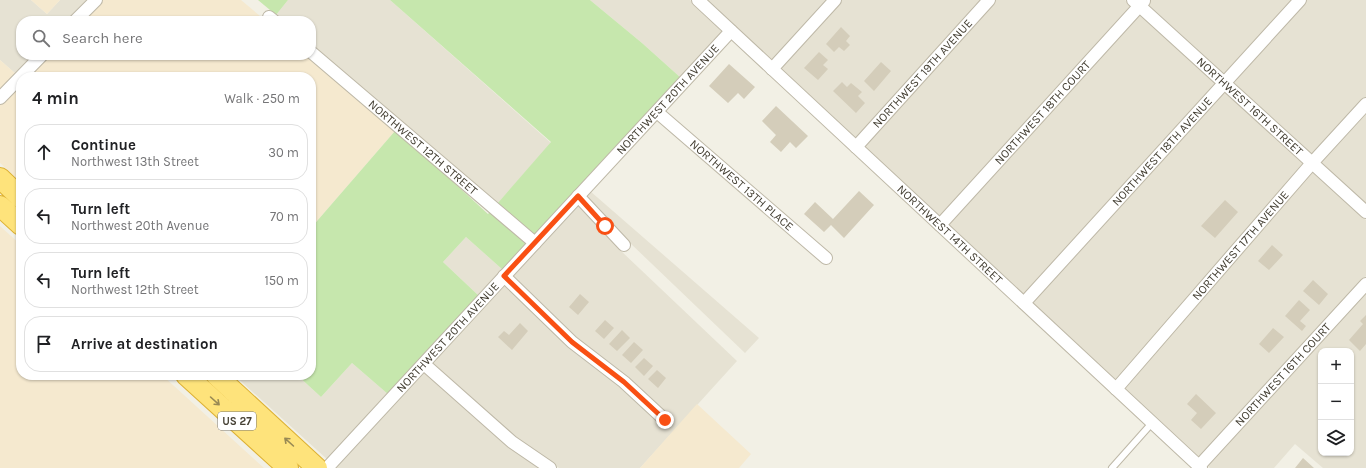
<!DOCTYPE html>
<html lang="en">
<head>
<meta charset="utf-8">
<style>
	:root { --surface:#fff; --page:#f2f2f2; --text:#202124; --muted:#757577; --line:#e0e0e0 }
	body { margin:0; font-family:Karla,sans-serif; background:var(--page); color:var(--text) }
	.controls { position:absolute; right:12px; bottom:12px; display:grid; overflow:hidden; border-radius:8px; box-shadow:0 1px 3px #0004 }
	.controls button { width:36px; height:36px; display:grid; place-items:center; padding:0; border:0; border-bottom:1px solid var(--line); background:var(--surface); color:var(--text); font:20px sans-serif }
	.stop { position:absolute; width:12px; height:12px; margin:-9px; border:3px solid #f95014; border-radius:50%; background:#fff }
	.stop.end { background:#f95014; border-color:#fff; box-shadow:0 1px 4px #0008 }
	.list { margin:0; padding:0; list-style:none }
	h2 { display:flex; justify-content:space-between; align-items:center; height:52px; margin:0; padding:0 16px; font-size:17px }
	h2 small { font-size:13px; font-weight:400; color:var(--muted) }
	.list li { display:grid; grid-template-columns:26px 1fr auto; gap:12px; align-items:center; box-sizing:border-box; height:56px; margin:0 8px 8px; padding:0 8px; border:1px solid var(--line); border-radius:16px }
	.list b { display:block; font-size:15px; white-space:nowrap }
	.list p { margin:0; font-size:13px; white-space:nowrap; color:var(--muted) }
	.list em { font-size:13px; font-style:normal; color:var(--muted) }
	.icon { flex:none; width:22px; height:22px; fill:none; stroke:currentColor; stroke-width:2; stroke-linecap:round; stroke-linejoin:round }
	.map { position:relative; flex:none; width:1366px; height:468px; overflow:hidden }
	.search { position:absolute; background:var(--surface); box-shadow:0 1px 3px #0004; left:16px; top:16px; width:300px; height:44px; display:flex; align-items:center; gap:10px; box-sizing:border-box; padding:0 14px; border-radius:16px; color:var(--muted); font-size:15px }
	.panel { position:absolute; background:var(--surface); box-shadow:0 1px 3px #0004; left:16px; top:72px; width:300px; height:308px; border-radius:16px }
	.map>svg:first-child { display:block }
	.residential { fill:#e6e2d3; fill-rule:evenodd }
	.commercial { fill:#f5e9cf }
	.green { fill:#c6e7ad }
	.building { fill:#d4cdba }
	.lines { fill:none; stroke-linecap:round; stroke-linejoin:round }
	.service-casing { stroke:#beb8a7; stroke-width:8 }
	.minor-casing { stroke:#beb8a7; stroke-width:14 }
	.trunk-casing { stroke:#ddb134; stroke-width:22 }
	.service { stroke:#fff; stroke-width:6 }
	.minor { stroke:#fff; stroke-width:12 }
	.trunk { stroke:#fee37b; stroke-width:20 }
	.oneway { stroke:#988954 }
	.route { stroke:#f95014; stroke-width:5 }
	.labels { text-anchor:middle; stroke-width:3; stroke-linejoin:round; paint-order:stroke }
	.shield { fill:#fff; stroke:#7d7971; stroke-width:1 }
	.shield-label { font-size:11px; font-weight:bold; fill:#454034 }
	.street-label { font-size:12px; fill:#454034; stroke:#fff }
</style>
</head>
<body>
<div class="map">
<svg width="1366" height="468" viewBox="0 0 1366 468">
	<rect width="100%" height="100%" fill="#f2f0e5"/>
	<!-- residential -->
	<path class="residential" d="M 0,0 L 31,0 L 47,14 L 60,0 L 89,0 L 68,21 L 21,21 L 21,55 L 35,55 L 16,74 L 0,60 Z
		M 288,0 L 390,0 L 551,143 L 497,204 L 311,45 L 311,21 L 283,21 L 276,15 Z
		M 590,0 L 690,0 L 724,32 L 681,78 L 642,43 Z
		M 706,0 L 828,0 L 773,62 Z
		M 841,0 L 982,0 L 856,140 L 780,68 Z
		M 996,0 L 1125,0 L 1132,7 L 940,218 L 864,146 Z
		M 1151,0 L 1293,0 L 1224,75 L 1147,5 Z
		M 1307,0 L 1366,0 L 1366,97 L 1312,155 L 1232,82 Z
		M 1139,13 L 1217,83 L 1025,296 L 948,224 Z
		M 1224,90 L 1305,164 L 1116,381 L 1032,303 Z
		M 1366,111 L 1366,204 L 1320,162 Z
		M 1312,171 L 1366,220 L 1366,276 L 1199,458 L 1124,388 Z
		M 590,191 L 759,338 L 745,353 L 628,241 L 585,196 Z
		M 578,204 L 620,250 L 737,361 L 640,468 L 559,468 L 516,438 L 432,363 L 504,284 L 568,346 L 620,386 L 665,428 L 673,420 L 628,378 L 575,338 L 511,276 Z
		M 466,237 L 503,270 L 479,296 L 443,262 Z
		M 1366,291 L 1366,468 L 1323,468 L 1295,444 L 1274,468 L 1210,468 L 1207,465 ZM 1321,351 L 1351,351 L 1351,453 L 1321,453 Z
		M 352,363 L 389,395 L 328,460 L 234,375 L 297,375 L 321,397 Z
		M 424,372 L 540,468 L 337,468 L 335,467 Z"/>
	<!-- commercial -->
	<path class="commercial" d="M 31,0 L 60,0 L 47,14 Z
		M 103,0 L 241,0 L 266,21 L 83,21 Z
		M 49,55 L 305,55 L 395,131 L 311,228 L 311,77 L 28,77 Z
		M 0,60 L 16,74 L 0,91 Z
		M 21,84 L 21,182 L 0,163 L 0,105 Z
		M 0,226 L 21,245 L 21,375 L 162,375 L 264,468 L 0,468 Z
		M 697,404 L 751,454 L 739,468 L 640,468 Z"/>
	<!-- green -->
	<path class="green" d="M 258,0 L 288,0 L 276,15 Z
		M 390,0 L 590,0 L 642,43 L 681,78 L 535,236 L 497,204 L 551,142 Z
		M 395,131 L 437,167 L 488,214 L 490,212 L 528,244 L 503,270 L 466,237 L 443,262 L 479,296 L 389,395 L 352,363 L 321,397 L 297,375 L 311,375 L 311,228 Z"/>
	<!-- building -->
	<path class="building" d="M 841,27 L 850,36 L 846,41 L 850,45 L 844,51 L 839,47 L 834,52 L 826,44 Z
		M 819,52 L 828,60 L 823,65 L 828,69 L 818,80 L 804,68 Z
		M 881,62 L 891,71 L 874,91 L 864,81 Z
		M 729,64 L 755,87 L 744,99 L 738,93 L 728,103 L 709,86 Z
		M 842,82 L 847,87 L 851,83 L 862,92 L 858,96 L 865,103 L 856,113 L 833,91 Z
		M 776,106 L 808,136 L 796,148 L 790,142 L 781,152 L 770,142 L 776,135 L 762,121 Z
		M 859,191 L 874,205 L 844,238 L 831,225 L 824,232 L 804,214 L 815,202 L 833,219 Z
		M 1225,200 L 1238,212 L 1215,238 L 1201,226 Z
		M 1272,245 L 1283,255 L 1269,270 L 1258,261 Z
		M 1313,280 L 1328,294 L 1319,305 L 1303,291 Z
		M 580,294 L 589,302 L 578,315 L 569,307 Z
		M 1299,300 L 1310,310 L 1300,321 L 1306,326 L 1302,331 L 1285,316 Z
		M 1366,315 L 1366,344 L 1360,351 L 1349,340 L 1363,324 L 1360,321 Z
		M 605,320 L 614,328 L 604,339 L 595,331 Z
		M 520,323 L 528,331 L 512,350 L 498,337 L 504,331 L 509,335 Z
		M 1273,328 L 1284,337 L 1269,353 L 1259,344 Z
		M 622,330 L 630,338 L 617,351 L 609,344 Z
		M 634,342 L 643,350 L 631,363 L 622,355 Z
		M 644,358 L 653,366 L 644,376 L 635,367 Z
		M 657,370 L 666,378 L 658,388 L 648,379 Z
		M 1196,394 L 1216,413 L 1201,429 L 1191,420 L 1197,413 L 1187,404 Z
		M 1303,458 L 1314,468 L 1295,468 Z"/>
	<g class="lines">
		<defs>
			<path id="service" d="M 1112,468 L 1152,423"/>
			<g id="minor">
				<path id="s1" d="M 698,0 L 1201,468"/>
				<path id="s2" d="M 1133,0 L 1366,212"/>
				<path d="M 269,17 L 274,21"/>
				<path d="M 75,21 L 96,0"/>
				<path id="s3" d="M 311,52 L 535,243"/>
				<path d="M 772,69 L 835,0"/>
				<path d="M 0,98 L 42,55"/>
				<path id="s4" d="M 657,112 L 826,258"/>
				<path id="s5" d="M 856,147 L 989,0"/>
				<path d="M 578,196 L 624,245"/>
				<path id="s6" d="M 940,225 L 1144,1"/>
				<path d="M 504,276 L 572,342 L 624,382 L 665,420"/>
				<path id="s7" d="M 1024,303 L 1300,0"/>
				<path d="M 424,364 L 512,442 L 550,468"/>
				<path id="s8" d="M 1116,389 L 1312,163 L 1366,104"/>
				<path id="s9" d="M 1199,466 L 1366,284"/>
				<path id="s10" d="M 327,468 L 731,31"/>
			</g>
			<path id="trunk" d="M 0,178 L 21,198
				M 0,206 L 21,225
				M 186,375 L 288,468
				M 216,375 L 317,468"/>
		</defs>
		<!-- service casing -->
		<use href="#service" class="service-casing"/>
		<!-- minor casing -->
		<use href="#minor" class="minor-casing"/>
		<!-- trunk casing -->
		<use href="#trunk" class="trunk-casing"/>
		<!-- service -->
		<use href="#service" class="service"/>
		<!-- minor -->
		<use href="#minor" class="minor"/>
		<!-- trunk -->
		<use href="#trunk" class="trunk"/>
	</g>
	<!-- one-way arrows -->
	<defs><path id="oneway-shaft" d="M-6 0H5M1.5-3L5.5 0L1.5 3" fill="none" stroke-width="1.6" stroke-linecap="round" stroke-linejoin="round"/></defs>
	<g class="oneway">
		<use href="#oneway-shaft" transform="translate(215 401) rotate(42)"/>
		<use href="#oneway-shaft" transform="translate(289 442) rotate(-138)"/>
	</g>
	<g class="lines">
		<!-- route -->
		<path class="route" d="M 605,226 L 578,196 L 504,276 L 572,342 L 624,382 L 665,420"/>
	</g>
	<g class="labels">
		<!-- shield labels -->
		<rect class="shield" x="218" y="412" width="38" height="18" rx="3"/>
		<g class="shield-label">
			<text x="237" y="425">US 27</text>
		</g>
		<!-- street labels -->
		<g class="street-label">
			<text dy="4" stroke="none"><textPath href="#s5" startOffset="99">NORTHWEST 19TH AVENUE</textPath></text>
			<text dy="4" stroke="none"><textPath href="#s10" startOffset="502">NORTHWEST 20TH AVENUE</textPath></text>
			<text dy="4" stroke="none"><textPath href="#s2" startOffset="158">NORTHWEST 16TH STREET</textPath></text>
			<text dy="4" stroke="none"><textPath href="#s6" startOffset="152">NORTHWEST 18TH COURT</textPath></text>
			<text dy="4" stroke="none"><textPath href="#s3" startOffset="147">NORTHWEST 12TH STREET</textPath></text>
			<text dy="4" stroke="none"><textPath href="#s7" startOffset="205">NORTHWEST 18TH AVENUE</textPath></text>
			<text dy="4" stroke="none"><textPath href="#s4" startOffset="112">NORTHWEST 13TH PLACE</textPath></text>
			<text dy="4" stroke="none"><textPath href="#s1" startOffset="344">NORTHWEST 14TH STREET</textPath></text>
			<text dy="4" stroke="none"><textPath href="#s8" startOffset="190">NORTHWEST 17TH AVENUE</textPath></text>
			<text dy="4" stroke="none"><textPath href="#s10" startOffset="178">NORTHWEST 20TH AVENUE</textPath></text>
			<text dy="4" stroke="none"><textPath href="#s9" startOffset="124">NORTHWEST 16TH COURT</textPath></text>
		</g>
	</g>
</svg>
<div class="controls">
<button>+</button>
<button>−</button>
<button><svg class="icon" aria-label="layers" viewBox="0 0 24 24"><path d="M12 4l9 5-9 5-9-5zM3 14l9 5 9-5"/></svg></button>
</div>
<div class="stop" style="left:605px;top:226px"></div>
<div class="stop end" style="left:665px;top:420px"></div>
<div class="search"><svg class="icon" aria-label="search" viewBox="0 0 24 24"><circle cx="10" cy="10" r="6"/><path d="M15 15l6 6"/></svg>Search here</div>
<section class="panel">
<h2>4 min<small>Walk · 250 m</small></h2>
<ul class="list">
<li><svg class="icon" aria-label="ahead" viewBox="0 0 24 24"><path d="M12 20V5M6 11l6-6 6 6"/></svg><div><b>Continue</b><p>Northwest 13th Street</p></div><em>30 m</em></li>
<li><svg class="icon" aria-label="left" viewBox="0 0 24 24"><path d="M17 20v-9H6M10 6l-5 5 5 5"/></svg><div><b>Turn left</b><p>Northwest 20th Avenue</p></div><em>70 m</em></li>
<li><svg class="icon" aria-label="left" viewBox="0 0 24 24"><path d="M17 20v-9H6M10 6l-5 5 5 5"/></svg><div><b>Turn left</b><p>Northwest 12th Street</p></div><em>150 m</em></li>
<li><svg class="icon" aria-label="arrive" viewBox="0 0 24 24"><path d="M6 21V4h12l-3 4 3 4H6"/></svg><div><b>Arrive at destination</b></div></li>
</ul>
</section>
</div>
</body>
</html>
